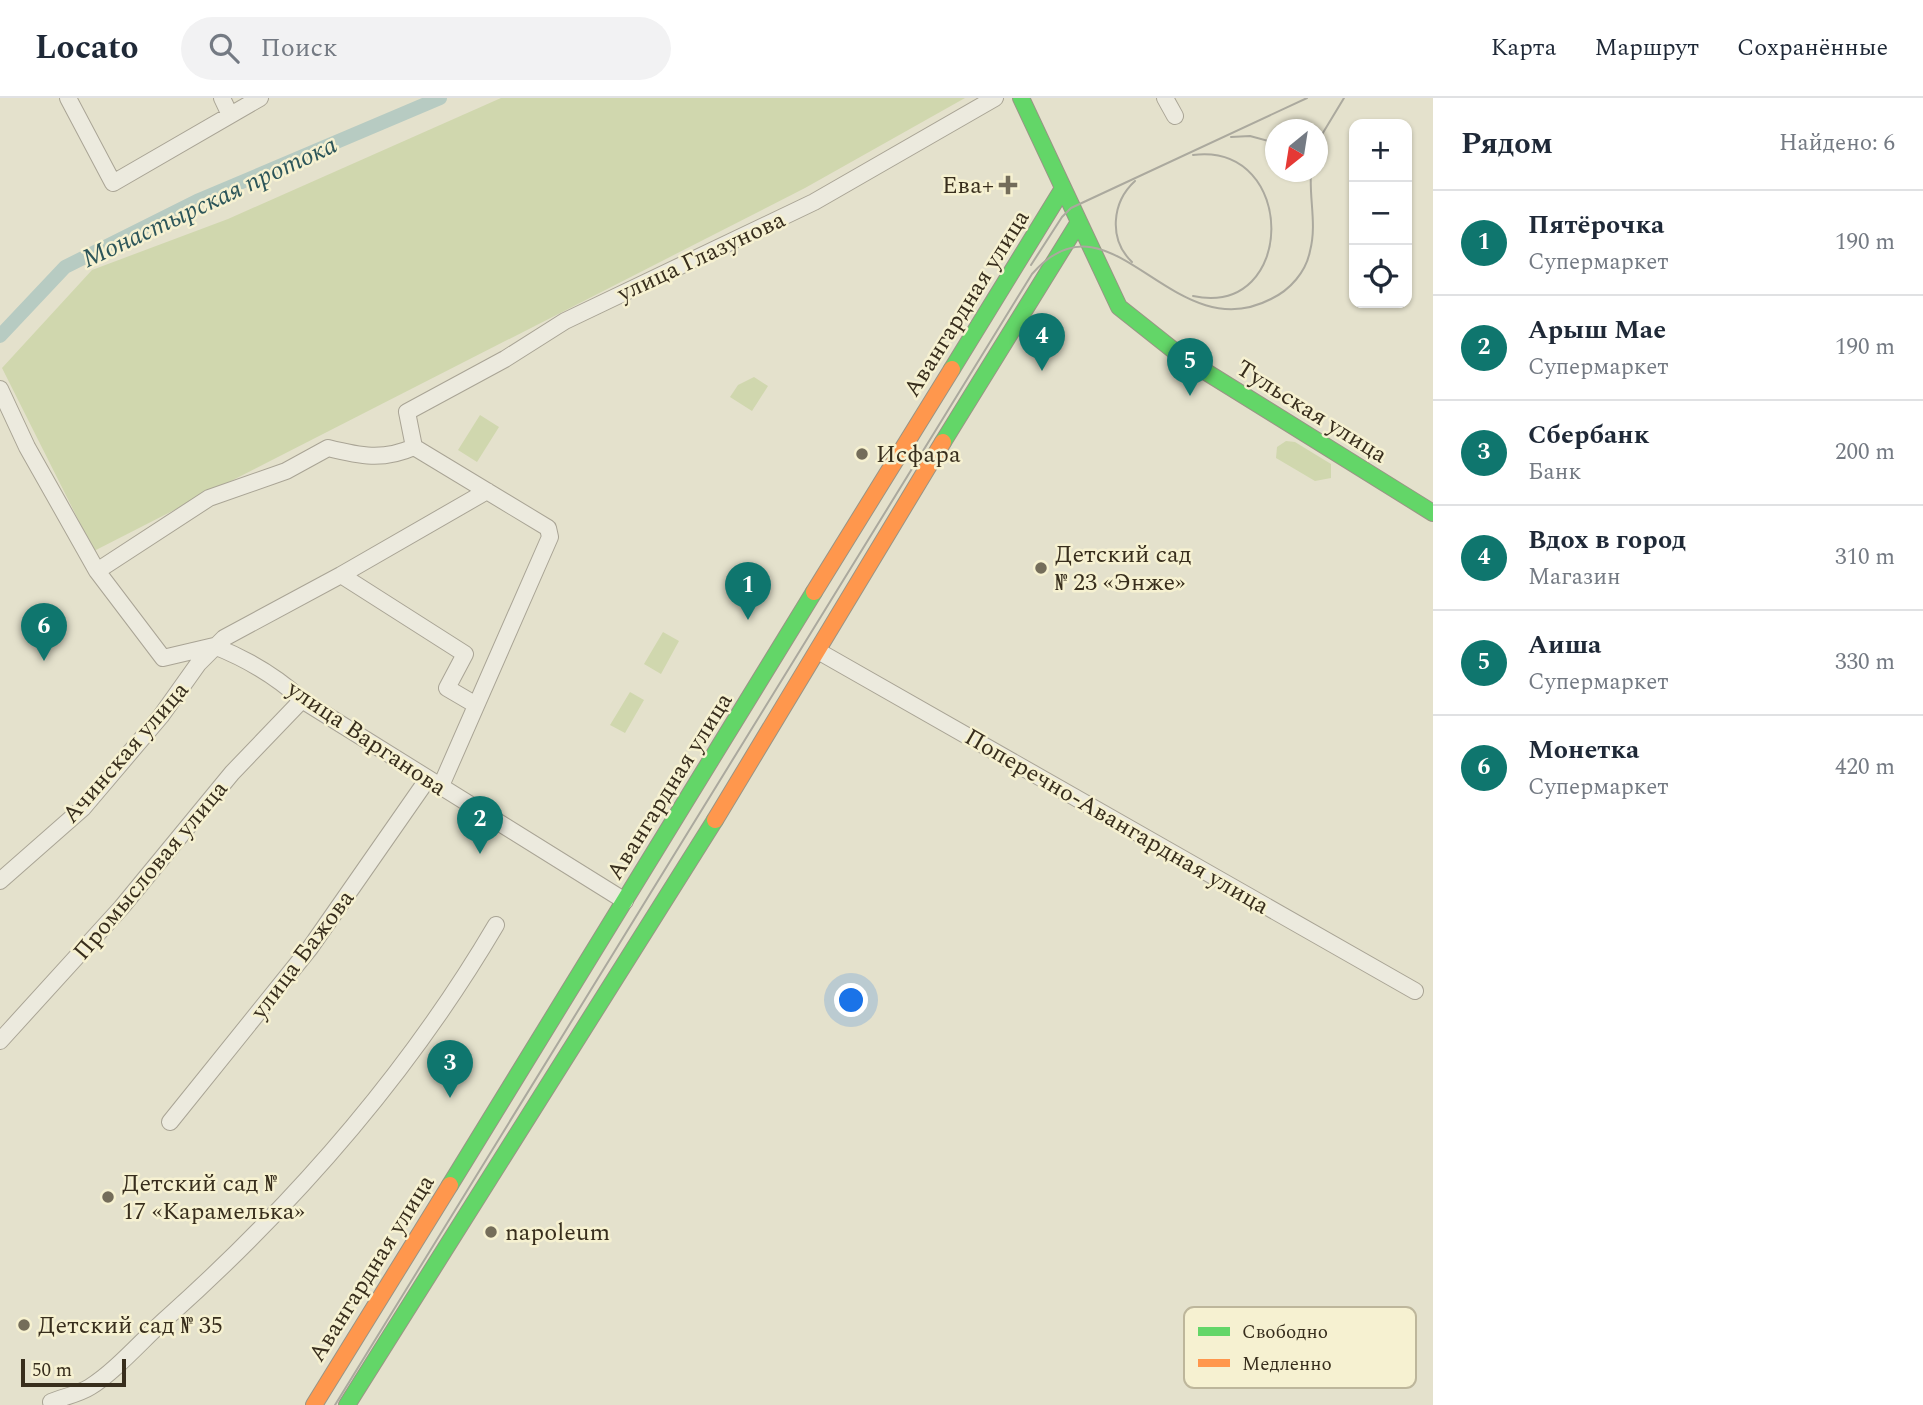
<!DOCTYPE html>
<html lang="ru">
<head>
<meta charset="utf-8">
<style>
	:root { --surface:#fff; --page:#f2f2f3; --text:#1f2937; --muted:#747a83; --line:#e0e1e3; --accent:#0f766e }
	body { margin:0; font-family:Spectral,serif; background:var(--page); color:var(--text) }
	.controls { position:absolute; right:21px; top:21px; display:grid; overflow:hidden; border-radius:14px; box-shadow:0 2px 5px #0004 }
	.controls button { width:63px; height:63px; display:grid; place-items:center; padding:0; border:0; border-bottom:2px solid var(--line); background:var(--surface); color:var(--text); font:35px sans-serif }
	.compass { position:absolute; left:1265px; top:21px; width:63px; height:63px; border-radius:50%; background:var(--surface); box-shadow:0 2px 5px #0004; rotate:210deg }
	.scale { position:absolute; left:21px; bottom:18px; width:105px; box-sizing:border-box; padding-left:7px; border:4px solid #382e1d; border-top:0; font-size:19px; line-height:24px; white-space:nowrap; color:#382e1d; -webkit-text-stroke:5px #f6f1d1; paint-order:stroke }
	.you { position:absolute; left:852px; top:903px; width:24px; height:24px; margin:-18px; border:5px solid #fff; border-radius:50%; background:#1a73e8; box-shadow:0 0 0 10px #1a73e833 }
	.badge { display:grid; place-items:center; width:46px; height:46px; border-radius:50%; background:var(--accent); color:#fff; font-size:23px; font-weight:700 }
	.pin { position:absolute; translate:-50% -58px; filter:drop-shadow(0 2px 4px #0008) }
	.pin::after { content:''; position:absolute; top:37px; width:24px; height:21px; background:inherit; clip-path:polygon(0 0,100% 0,50% 100%) }
	.list { margin:0; padding:0; list-style:none }
	h2 { display:flex; justify-content:space-between; align-items:center; height:91px; margin:0; padding:0 28px; font-size:30px }
	h2 small { font-size:23px; font-weight:400; color:var(--muted) }
	.list li { display:grid; grid-template-columns:46px 1fr auto; gap:21px; align-items:center; box-sizing:border-box; height:105px; padding:0 28px; border-top:2px solid var(--line) }
	.list b { display:block; font-size:26px; white-space:nowrap }
	.list p { margin:0; font-size:23px; white-space:nowrap; color:var(--muted) }
	.list em { font-size:23px; font-style:normal; color:var(--muted) }
	.icon { flex:none; width:38px; height:38px; fill:none; stroke:currentColor; stroke-width:2; stroke-linecap:round; stroke-linejoin:round }
	.map { position:relative; flex:none; width:1433px; height:1307px; overflow:hidden }
	header { display:flex; align-items:center; gap:42px; box-sizing:border-box; height:98px; padding:0 35px; background:var(--surface); border-bottom:2px solid var(--line) }
	header strong { font-size:33px }
	nav { display:flex; gap:38px; margin-inline-start:auto; font-size:24px }
	.search { width:490px; height:63px; background:var(--page); display:flex; align-items:center; gap:18px; box-sizing:border-box; padding:0 24px; border-radius:38px; color:var(--muted); font-size:26px }
	main { display:flex }
	aside { flex:1; background:var(--surface) }
	.map>svg:first-child { display:block }
	.green { fill:#d0d7ae }
	.lines { fill:none; stroke-linecap:round; stroke-linejoin:round }
	.canal { stroke:#b7cbc2; stroke-width:14 }
	.street-casing { stroke:#a9a495; stroke-width:18 }
	.fast-casing { stroke:#999485; stroke-width:18 }
	.slow-casing { stroke:#999485; stroke-width:18 }
	.street { stroke:#eceade; stroke-width:16 }
	.fast { stroke:#63d668; stroke-width:16 }
	.slow { stroke:#ff974d; stroke-width:16 }
	.tram { stroke:#aba99e; stroke-width:2 }
	.poi-dot { fill:#746d5a; stroke:#f6f1d1; stroke-width:2.5 }
	.labels { text-anchor:middle; stroke-width:5; stroke-linejoin:round; paint-order:stroke }
	.poi-label { font-size:24px; fill:#382e1d; stroke:#f6f1d1; text-anchor:start }
	.street-label { font-size:24px; fill:#382e1d; stroke:#f6f1d1 }
	.water-label { font-size:26px; font-style:italic; fill:#2c5559; stroke:#f6f1d1 }
	.key { fill:#f6f1d1; stroke:#bdb69b; stroke-width:2 }
	.key-label { font-size:19px; fill:#382e1d }
</style>
</head>
<body>
<header>
<strong>Locato</strong>
<div class="search"><svg class="icon" aria-label="search" viewBox="0 0 24 24"><circle cx="10" cy="10" r="6"/><path d="M15 15l6 6"/></svg>Поиск</div>
<nav><a>Карта</a><a>Маршрут</a><a>Сохранённые</a></nav>
</header>
<main>
<div class="map">
<svg width="1433" height="1307" viewBox="0 0 1433 1307">
	<rect width="100%" height="100%" fill="#e4e1cc"/>
	<!-- green -->
	<path class="green" d="M 501,0 L 965,0 L 805,90 L 94,453 L 2,270 L 92,172 L 228,121 Z
		M 754,279 L 768,288 L 752,313 L 730,299 L 738,287 Z
		M 480,317 L 499,329 L 477,364 L 458,352 Z
		M 1286,343 L 1295,344 L 1331,366 L 1331,380 L 1315,383 L 1276,360 L 1277,349 Z
		M 663,534 L 679,543 L 661,576 L 644,566 Z
		M 630,594 L 644,602 L 625,635 L 610,627 Z"/>
	<g class="lines">
		<!-- canal -->
		<path class="canal" d="M 0,238 L 65,169 L 197,103 L 440,0"/>
		<defs>
			<path id="street" d="M 68,0 L 113,85 L 260,0
				M 222,0 L 230,17
				M 1165,0 L 1175,18
				M 0,291 L 27,349 L 97,473 L 163,560 L 214,548
				M 97,473 L 209,400 L 286,373 L 328,350 C 360,358 383,363 414,349
				M 341,477 L 465,556 L 447,590 L 476,607
				M 214,548 C 247,561 276,578 302,602 L 625,803
				M 818,553 L 1415,893
				M 440,690 L 550,439 L 548,430 L 414,349 L 407,314 L 505,261 L 565,223 L 814,104 L 995,0
				M 0,783 L 83,710 L 161,618 L 198,566 L 224,540 L 341,477 L 487,393
				M 0,943 L 121,810 L 232,675 L 302,602
				M 170,1024 L 310,850 L 427,682
				M 51,1304 C 63,1299 79,1296 90,1289 C 116,1273 146,1238 169,1218 C 295,1105 410,973 496,827"/>
			<path id="fast" d="M 1021,0 L 1119,209 L 1182,259 L 1433,415
				M 952,271 L 1062,92
				M 943,344 L 1079,124
				M 450,1087 L 814,494
				M 347,1307 L 715,722"/>
			<path id="slow" d="M 814,494 L 952,271
				M 715,722 L 943,344
				M 314,1307 L 450,1087"/>
		</defs>
		<!-- street casing -->
		<use href="#street" class="street-casing"/>
		<!-- fast casing -->
		<use href="#fast" class="fast-casing"/>
		<!-- slow casing -->
		<use href="#slow" class="slow-casing"/>
		<!-- street -->
		<use href="#street" class="street"/>
		<!-- fast -->
		<use href="#fast" class="fast"/>
		<!-- slow -->
		<use href="#slow" class="slow"/>
		<!-- tram -->
		<path class="tram" d="M 1231,39 L 1250,38 L 1276,45
			M 1318,43 L 1344,0
			M 1132,164 C 1108,141 1112,104 1135,83
			M 1031,167 L 1062,119 L 1071,110 L 1307,0
			M 1193,198 C 1297,220 1298,44 1193,57
			M 335,1307 L 1032,176 C 1111,85 1171,253 1271,201 C 1290,192 1306,174 1310,153 C 1317,126 1309,101 1311,74"/>
	</g>
	<!-- markers -->
	<g class="poi-dot">
		<path d="M1004.5 76.5h7v7h7v7h-7v7h-7v-7h-7v-7h7z"/>
		<circle cx="862" cy="356" r="7"/>
		<circle cx="1041" cy="470" r="7"/>
		<circle cx="108" cy="1099" r="7"/>
		<circle cx="491" cy="1134" r="7"/>
		<circle cx="24" cy="1227" r="7"/>
	</g>
	<g class="labels">
		<!-- poi labels -->
		<g class="poi-label">
			<text x="994" y="95" text-anchor="end">Ева+</text>
			<text x="876" y="364">Исфара</text>
			<text x="1055" y="464">Детский сад<tspan x="1055" dy="28">№ 23 «Энже»</tspan></text>
			<text x="122" y="1093">Детский сад №<tspan x="122" dy="28">17 «Карамелька»</tspan></text>
			<text x="505" y="1142">napoleum</text>
			<text x="38" y="1235">Детский сад № 35</text>
		</g>
		<!-- street labels -->
		<g class="street-label">
			<text transform="translate(701 158) rotate(-25)" y="8">улица Глазунова</text>
			<text transform="translate(966 205) rotate(-58)" y="8">Авангардная улица</text>
			<text transform="translate(1312 313) rotate(32)" y="8">Тульская улица</text>
			<text transform="translate(367 640) rotate(34)" y="8">улица Варганова</text>
			<text transform="translate(125 654) rotate(-49)" y="8">Ачинская улица</text>
			<text transform="translate(669 688) rotate(-58)" y="8">Авангардная улица</text>
			<text transform="translate(1117 723) rotate(30)" y="8">Поперечно-Авангардная улица</text>
			<text transform="translate(150 772) rotate(-50)" y="8">Промысловая улица</text>
			<text transform="translate(302 856) rotate(-53)" y="8">улица Бажова</text>
			<text transform="translate(371 1170) rotate(-58)" y="8">Авангардная улица</text>
		</g>
		<!-- water labels -->
		<g class="water-label">
			<text transform="translate(209 103) rotate(-25)" y="9">Монастырская протока</text>
		</g>
	</g>
	<!-- legend -->
	<rect x="1184" y="1209" width="232" height="81" rx="10" class="key"/>
	<rect x="1198" y="1229" width="32" height="9" fill="#63d668"/>
	<rect x="1198" y="1261" width="32" height="8" fill="#ff974d"/>
	<g class="key-label">
		<text x="1242" y="1240">Свободно</text>
		<text x="1242" y="1272">Медленно</text>
	</g>
</svg>
<div class="controls">
<button>+</button>
<button>−</button>
<button><svg class="icon" aria-label="locate" viewBox="0 0 24 24"><circle cx="12" cy="12" r="6"/><path d="M12 2v4M12 18v4M2 12h4M18 12h4"/></svg></button>
</div>
<svg class="compass" viewBox="-18 -18 36 36"><path d="M0-13l5 13h-10z" fill="#e53935"/><path d="M0 13l5-13h-10z" fill="#747a83"/></svg>
<div class="scale">50 m</div>
<div class="you"></div>
<div class="pin badge" style="left:748px;top:522px">1</div>
<div class="pin badge" style="left:480px;top:756px">2</div>
<div class="pin badge" style="left:450px;top:1000px">3</div>
<div class="pin badge" style="left:1042px;top:273px">4</div>
<div class="pin badge" style="left:1190px;top:298px">5</div>
<div class="pin badge" style="left:44px;top:563px">6</div>
</div>
<aside>
<h2>Рядом<small>Найдено: 6</small></h2>
<ul class="list">
<li><span class="badge">1</span><div><b>Пятёрочка</b><p>Супермаркет</p></div><em>190 m</em></li>
<li><span class="badge">2</span><div><b>Арыш Мае</b><p>Супермаркет</p></div><em>190 m</em></li>
<li><span class="badge">3</span><div><b>Сбербанк</b><p>Банк</p></div><em>200 m</em></li>
<li><span class="badge">4</span><div><b>Вдох в город</b><p>Магазин</p></div><em>310 m</em></li>
<li><span class="badge">5</span><div><b>Аиша</b><p>Супермаркет</p></div><em>330 m</em></li>
<li><span class="badge">6</span><div><b>Монетка</b><p>Супермаркет</p></div><em>420 m</em></li>
</ul>
</aside>
</main>
</body>
</html>
